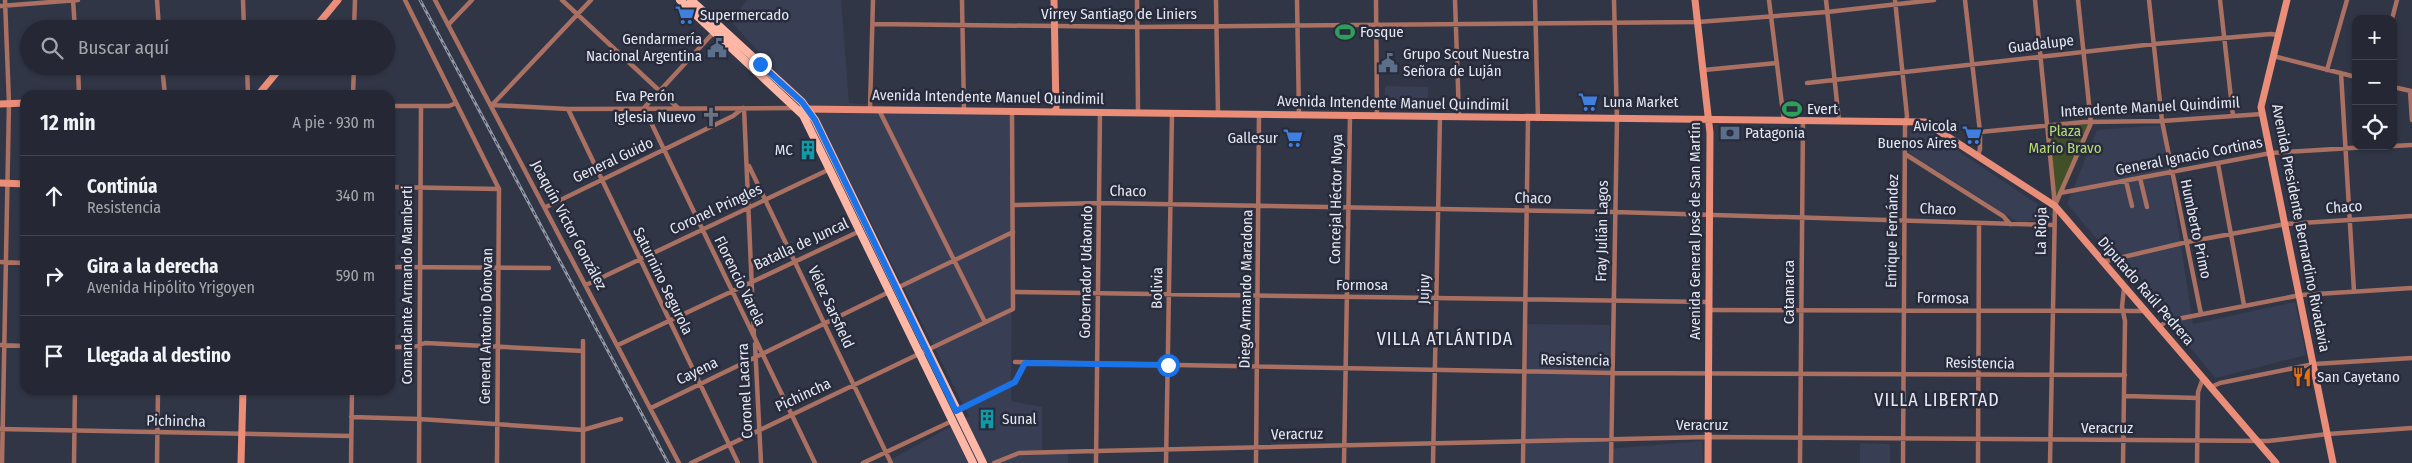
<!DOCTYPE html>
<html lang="es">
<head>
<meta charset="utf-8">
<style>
	:root { --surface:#252834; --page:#313440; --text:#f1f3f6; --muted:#a3a6ac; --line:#42444f }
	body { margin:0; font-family:"Fira Sans Condensed",sans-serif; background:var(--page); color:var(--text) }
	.controls { position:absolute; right:15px; top:15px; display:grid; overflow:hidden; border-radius:10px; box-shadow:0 1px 4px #0004 }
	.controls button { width:45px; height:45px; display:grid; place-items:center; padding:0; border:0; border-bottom:1px solid var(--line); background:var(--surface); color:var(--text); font:25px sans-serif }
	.stop { position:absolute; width:15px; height:15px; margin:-11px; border:4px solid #1a73e8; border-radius:50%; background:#fff }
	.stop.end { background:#1a73e8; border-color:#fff; box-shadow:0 1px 5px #0008 }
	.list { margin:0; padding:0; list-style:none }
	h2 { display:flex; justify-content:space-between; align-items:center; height:65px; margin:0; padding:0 20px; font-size:21px }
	h2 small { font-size:16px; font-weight:400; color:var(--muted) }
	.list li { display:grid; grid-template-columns:32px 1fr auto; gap:15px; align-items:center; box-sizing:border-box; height:80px; padding:0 20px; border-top:1px solid var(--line) }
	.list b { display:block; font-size:19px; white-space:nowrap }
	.list p { margin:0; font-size:16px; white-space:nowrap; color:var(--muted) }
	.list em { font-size:16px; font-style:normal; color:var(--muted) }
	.icon { flex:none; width:28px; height:28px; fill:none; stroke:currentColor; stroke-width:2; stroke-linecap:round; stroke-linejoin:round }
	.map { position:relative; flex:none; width:2412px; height:463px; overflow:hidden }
	.search { position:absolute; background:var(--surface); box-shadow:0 1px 4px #0004; left:20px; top:20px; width:375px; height:55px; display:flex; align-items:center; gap:12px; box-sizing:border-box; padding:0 18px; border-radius:28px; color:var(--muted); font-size:19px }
	.panel { position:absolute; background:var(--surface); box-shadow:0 1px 4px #0004; left:20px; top:90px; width:375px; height:305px; border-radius:15px }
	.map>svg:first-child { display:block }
	.built { fill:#383e54 }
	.green { fill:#415026 }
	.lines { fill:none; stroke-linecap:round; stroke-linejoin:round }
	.street { stroke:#aa7062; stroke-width:4.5 }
	.secondary { stroke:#ea8e79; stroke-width:7 }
	.primary { stroke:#feb6a5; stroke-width:8 }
	.rail-casing { stroke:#9398a5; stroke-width:3 }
	.rail { stroke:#272b3b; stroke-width:1; stroke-dasharray:4; stroke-linecap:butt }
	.route { stroke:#1a73e8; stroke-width:6 }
	.labels { text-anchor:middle; stroke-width:5; stroke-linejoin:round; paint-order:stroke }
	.street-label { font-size:15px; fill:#e4e8f2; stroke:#272b3b }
	.poi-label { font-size:15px; fill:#e4e8f2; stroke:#272b3b; text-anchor:start }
	.park-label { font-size:15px; fill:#b6dc71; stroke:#272b3b }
	.quarter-label { font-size:18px; letter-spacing:1px; fill:#e4e8f2; stroke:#272b3b }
</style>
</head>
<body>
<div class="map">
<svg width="2412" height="463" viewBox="0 0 2412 463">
	<rect width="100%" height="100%" fill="#313646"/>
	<!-- built -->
	<path class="built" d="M 747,0 L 841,0 L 849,103 L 1013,115 L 1011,401 L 1042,407 L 1042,454 L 1068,450 L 1068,463 L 885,463 L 969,416 L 819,120 L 731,21 Z
		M 1385,86 L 1428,87 L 1428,108 L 1388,108 L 1385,106 Z
		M 2162,125 L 2193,324 L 2295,302 L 2306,355 L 2216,378 L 2067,204 L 2097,130 Z
		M 1924,128 L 2058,218 L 2018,222 L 1909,153 L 1910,129 Z
		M 1525,324 L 1610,325 L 1609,449 L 1702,441 L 1703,463 L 1526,463 Z
		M 1860,443 L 1890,444 L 1890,463 L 1860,463 Z"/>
	<!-- green -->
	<path class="green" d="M 2091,123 L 2055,206 L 2048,125 Z"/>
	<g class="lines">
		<!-- street -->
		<path class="street" d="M 73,0 L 75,29
			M 157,0 L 159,29
			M 243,0 L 244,29
			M 405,0 L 499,189 L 497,463
			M 435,0 L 679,463
			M 562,0 L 678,108
			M 962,0 L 964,110
			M 1137,0 L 1138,112
			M 1216,0 L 1218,113
			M 1297,0 L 1299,115
			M 1376,0 L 1377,115
			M 1455,0 L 1459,116
			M 1535,0 L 1538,119
			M 1769,0 L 1784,121
			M 1826,0 L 1839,121
			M 1895,0 L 1907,116 L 1905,127 L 1903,463
			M 1965,0 L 1980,132 L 1980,149 L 1978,156
			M 2035,0 L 2055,206 L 2050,463
			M 2149,0 L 2162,121 L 2201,314
			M 2220,0 L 2233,116
			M 0,6 L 78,0
			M 2392,19 L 2397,0
			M 873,24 L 1138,27 L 1698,22 L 1827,12 L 1934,0
			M 448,25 L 472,0
			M 354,29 L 355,0
			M 2273,56 L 2356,77
			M 78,66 L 79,95
			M 162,66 L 165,95
			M 247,66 L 248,95
			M 1704,70 L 1777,63
			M 2327,70 L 2347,0
			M 2341,73 L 2354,291
			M 1807,83 L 2154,44 L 2271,34 L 2278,35
			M 2393,87 L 2411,91
			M 2410,91 L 2412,120
			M 353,95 L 354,66
			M 492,105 L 568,109 L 795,108
			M 492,105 L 591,0
			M 390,106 L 449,106 L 456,103
			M 644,108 L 815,463
			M 644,108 L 714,32
			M 744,108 L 754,336
			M 568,109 L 738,463
			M 870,109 L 873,0
			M 879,110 L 985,322
			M 1980,132 L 2084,122 L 2162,121 L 2262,114
			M 2393,146 L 2412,145
			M 1905,154 L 2003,216 L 2010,224
			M 2218,164 L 2244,305
			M 749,166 L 891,463
			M 2140,178 L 2147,207
			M 2126,181 L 2132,206
			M 390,187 L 499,189
			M 2060,193 L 2271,153 L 2384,146
			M 2056,203 L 2091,123 L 2078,0
			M 1013,205 L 1099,203 L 1615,212 L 2053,225
			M 546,207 L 733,116 L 743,108
			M 0,262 L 25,263
			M 2102,262 L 2187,242 L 2286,224 L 2412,216
			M 390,267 L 549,268
			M 586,285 L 830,169
			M 897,288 L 1013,232
			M 1014,292 L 1709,302
			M 1709,310 L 2145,311
			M 2159,327 L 2167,321 L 2301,295 L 2412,288
			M 583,341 L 583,463
			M 755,344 L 761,463
			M 0,345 L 25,346
			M 618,345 L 860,231
			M 390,347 L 414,347 L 425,343 L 583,351
			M 1015,362 L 1613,373 L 2125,375
			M 2211,387 L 2220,383 L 2314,364 L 2412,358
			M 2124,396 L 2198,398
			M 651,408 L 889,292
			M 957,411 L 1015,382 L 1025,363
			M 351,417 L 419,419 L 583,430 L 621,419
			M 0,429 L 351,436
			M 2,463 L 9,103 L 5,0
			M 74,463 L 75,390
			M 157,463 L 158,390
			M 351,463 L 352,390
			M 419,463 L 421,106
			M 691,463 L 1013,309 L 1012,111
			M 863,463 L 952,421
			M 994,463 L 1019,453 L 1096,451 L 1708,437 L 2268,441 L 2328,434 L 2412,428
			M 1096,463 L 1100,112
			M 1166,463 L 1172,113
			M 1256,463 L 1259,114
			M 1344,463 L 1350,116
			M 1433,463 L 1440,116
			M 1523,463 L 1528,119
			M 1611,463 L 1617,120 L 1614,0
			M 1800,463 L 1803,121
			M 1978,463 L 1979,223
			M 2123,463 L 2125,321 L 2122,307 L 2124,288
			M 2197,463 L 2198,392 L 2203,378"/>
		<!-- secondary -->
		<path class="secondary" d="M 1054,0 L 1056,111
			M 1695,0 L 1710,133 L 1708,463
			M 2287,0 L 2261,107 L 2333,463
			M 314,29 L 338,0
			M 258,95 L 282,66
			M 0,104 L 25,103
			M 803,109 L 1925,122 L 2055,206 L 2276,463
			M 0,183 L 25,184
			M 241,463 L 243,390"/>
		<!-- primary -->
		<path class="primary" d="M 680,0 L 803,115 L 973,463
			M 691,0 L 802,102 L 815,120 L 983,463"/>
		<defs>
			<path id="rail" d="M 420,0 L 668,463"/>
		</defs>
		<!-- rail casing -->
		<use href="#rail" class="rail-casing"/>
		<!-- rail -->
		<use href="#rail" class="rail"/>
	</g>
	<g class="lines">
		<!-- route -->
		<path class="route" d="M 760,64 L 802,102 L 815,120 L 956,411 L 1015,382 L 1025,363 L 1168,365"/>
	</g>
	<!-- icons -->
	<defs>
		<symbol id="supermarket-bare" viewBox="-9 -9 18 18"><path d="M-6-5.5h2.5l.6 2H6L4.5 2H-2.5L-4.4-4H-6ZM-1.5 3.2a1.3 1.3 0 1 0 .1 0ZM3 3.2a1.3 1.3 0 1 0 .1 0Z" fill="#3f7fe0" stroke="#272b3b" stroke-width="2.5" paint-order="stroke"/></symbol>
		<symbol id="stadium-bare" viewBox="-9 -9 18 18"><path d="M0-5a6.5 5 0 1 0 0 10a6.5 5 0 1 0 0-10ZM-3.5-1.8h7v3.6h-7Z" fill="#2e9e5b" stroke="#272b3b" stroke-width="2.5" paint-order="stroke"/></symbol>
		<symbol id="civic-bare" viewBox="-9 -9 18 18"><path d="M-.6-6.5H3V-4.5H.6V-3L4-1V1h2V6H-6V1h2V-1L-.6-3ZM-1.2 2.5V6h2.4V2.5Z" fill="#5c6f8a" stroke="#272b3b" stroke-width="2.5" paint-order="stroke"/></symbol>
		<symbol id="church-bare" viewBox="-9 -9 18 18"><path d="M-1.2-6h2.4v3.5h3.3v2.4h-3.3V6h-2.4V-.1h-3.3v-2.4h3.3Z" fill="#6b7280" stroke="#272b3b" stroke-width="2.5" paint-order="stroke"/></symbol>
		<symbol id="bank-bare" viewBox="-9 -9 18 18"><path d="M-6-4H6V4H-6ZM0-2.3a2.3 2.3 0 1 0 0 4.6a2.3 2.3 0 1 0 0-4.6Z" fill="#5c6f8a" stroke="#272b3b" stroke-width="2.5" paint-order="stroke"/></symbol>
		<symbol id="building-bare" viewBox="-9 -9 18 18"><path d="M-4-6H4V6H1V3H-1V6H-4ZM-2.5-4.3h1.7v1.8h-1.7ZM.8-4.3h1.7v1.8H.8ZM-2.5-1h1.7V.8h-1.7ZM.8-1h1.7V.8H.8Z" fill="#0f9aa8" stroke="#272b3b" stroke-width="2.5" paint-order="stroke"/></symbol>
		<symbol id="restaurant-bare" viewBox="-9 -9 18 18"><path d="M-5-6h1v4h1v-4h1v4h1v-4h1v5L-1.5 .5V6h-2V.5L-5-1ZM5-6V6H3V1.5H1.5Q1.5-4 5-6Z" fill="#e8710a" stroke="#272b3b" stroke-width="2.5" paint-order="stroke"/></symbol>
	</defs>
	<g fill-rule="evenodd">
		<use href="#supermarket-bare" x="671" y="1" width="28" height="28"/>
		<use href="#stadium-bare" x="1331" y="18" width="28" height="28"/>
		<use href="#civic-bare" x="703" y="34" width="28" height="28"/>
		<use href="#civic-bare" x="1374" y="49" width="28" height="28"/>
		<use href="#supermarket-bare" x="1574" y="88" width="28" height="28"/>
		<use href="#stadium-bare" x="1778" y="95" width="28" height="28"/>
		<use href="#church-bare" x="697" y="103" width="28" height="28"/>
		<use href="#bank-bare" x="1716" y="119" width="28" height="28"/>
		<use href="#supermarket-bare" x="1958" y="121" width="28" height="28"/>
		<use href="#supermarket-bare" x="1279" y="124" width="28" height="28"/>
		<use href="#building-bare" x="794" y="136" width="28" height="28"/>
		<use href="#restaurant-bare" x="2288" y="363" width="28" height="28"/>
		<use href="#building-bare" x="973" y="405" width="28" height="28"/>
	</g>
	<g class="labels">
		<!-- street labels -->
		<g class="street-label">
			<text x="1119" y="19">Virrey Santiago de Liniers</text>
			<text transform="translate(2041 44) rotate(-7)" y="5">Guadalupe</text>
			<text x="645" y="101">Eva Perón</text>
			<text transform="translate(988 97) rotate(1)" y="5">Avenida Intendente Manuel Quindimil</text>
			<text transform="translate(1393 103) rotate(1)" y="5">Avenida Intendente Manuel Quindimil</text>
			<text transform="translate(2150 107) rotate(-3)" y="5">Intendente Manuel Quindimil</text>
			<text transform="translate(2189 156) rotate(-11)" y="5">General Ignacio Cortinas</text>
			<text transform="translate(613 160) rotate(-25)" y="5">General Guido</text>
			<text transform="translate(1128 191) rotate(1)" y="5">Chaco</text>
			<text transform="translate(1533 198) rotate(1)" y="5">Chaco</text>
			<text transform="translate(1336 199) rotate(-89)" y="5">Concejal Héctor Noya</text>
			<text transform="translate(2344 207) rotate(-4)" y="5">Chaco</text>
			<text transform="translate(716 209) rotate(-25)" y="5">Coronel Pringles</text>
			<text transform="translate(1938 209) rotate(2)" y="5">Chaco</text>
			<text transform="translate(569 225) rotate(62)" y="5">Joaquín Víctor González</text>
			<text transform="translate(2301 228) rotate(79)" y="5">Avenida Presidente Bernardino Rivadavia</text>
			<text transform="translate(2196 229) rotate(78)" y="5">Humberto Primo</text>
			<text transform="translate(1602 231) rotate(-89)" y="5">Fray Julián Lagos</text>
			<text transform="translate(1695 231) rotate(-90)" y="5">Avenida General José de San Martín</text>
			<text transform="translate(1892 231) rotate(-89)" y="5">Enrique Fernández</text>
			<text transform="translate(2041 231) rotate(-89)" y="5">La Rioja</text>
			<text transform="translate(801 244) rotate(-25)" y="5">Batalla de Juncal</text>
			<text transform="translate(1086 272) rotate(-89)" y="5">Gobernador Udaondo</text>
			<text transform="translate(663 281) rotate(64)" y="5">Saturnino Segurola</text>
			<text transform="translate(740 281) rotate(64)" y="5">Florencio Varela</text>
			<text transform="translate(407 285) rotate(-90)" y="5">Comandante Armando Mamberti</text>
			<text x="1362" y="290">Formosa</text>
			<text transform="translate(1157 288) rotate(-89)" y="5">Bolivia</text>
			<text transform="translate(1246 289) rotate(-89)" y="5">Diego Armando Maradona</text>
			<text transform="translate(1424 289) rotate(-89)" y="5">Jujuy</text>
			<text transform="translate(2146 291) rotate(49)" y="5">Diputado Raúl Pedrera</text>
			<text transform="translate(1789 292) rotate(-90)" y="5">Catamarca</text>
			<text transform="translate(1943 298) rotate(1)" y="5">Formosa</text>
			<text transform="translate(831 307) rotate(65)" y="5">Vélez Sarsfield</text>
			<text transform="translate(486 326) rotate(-89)" y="5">General Antonio Dónovan</text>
			<text transform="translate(1575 360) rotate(1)" y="5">Resistencia</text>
			<text transform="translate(1980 363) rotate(1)" y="5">Resistencia</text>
			<text transform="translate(697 371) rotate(-26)" y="5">Cayena</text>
			<text transform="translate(745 391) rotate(-93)" y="5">Coronel Lacarra</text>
			<text transform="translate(803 395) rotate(-25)" y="5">Pichincha</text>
			<text transform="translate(176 421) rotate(1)" y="5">Pichincha</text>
			<text x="1702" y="430">Veracruz</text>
			<text x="2107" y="433">Veracruz</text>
			<text transform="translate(1297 434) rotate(-1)" y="5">Veracruz</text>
		</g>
		<!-- poi labels -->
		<g class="poi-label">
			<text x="700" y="20">Supermercado</text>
			<text x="1360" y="37">Fosque</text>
			<text x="702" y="44" text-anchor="end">Gendarmería<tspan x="702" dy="17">Nacional Argentina</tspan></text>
			<text x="1403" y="59">Grupo Scout Nuestra<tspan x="1403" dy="17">Señora de Luján</tspan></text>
			<text x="1603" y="107">Luna Market</text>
			<text x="1807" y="114">Evert</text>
			<text x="696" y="122" text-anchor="end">Iglesia Nuevo</text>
			<text x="1957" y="131" text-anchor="end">Avicola<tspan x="1957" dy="17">Buenos Aires</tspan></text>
			<text x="1745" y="138">Patagonia</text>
			<text x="1278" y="143" text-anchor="end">Gallesur</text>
			<text x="793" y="155" text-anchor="end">MC</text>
			<text x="2317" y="382">San Cayetano</text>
			<text x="1002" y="424">Sunal</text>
		</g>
		<!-- park labels -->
		<g class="park-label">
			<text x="2065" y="136">Plaza<tspan x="2065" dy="17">Mario Bravo</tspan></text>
		</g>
		<!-- quarter labels -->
		<g class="quarter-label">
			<text x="1445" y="345">VILLA ATLÁNTIDA</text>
			<text x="1937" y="406">VILLA LIBERTAD</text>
		</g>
	</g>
</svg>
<div class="controls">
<button>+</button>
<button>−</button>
<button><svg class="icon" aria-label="locate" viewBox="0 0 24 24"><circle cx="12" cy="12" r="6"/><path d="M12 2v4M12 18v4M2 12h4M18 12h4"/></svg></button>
</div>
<div class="stop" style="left:1168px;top:365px"></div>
<div class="stop end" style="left:760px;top:64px"></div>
<div class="search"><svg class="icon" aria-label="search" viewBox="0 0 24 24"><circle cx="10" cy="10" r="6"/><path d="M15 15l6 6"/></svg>Buscar aquí</div>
<section class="panel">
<h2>12 min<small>A pie · 930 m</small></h2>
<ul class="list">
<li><svg class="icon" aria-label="ahead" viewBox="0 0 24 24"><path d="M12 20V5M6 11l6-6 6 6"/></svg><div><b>Continúa</b><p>Resistencia</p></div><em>340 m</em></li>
<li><svg class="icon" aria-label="right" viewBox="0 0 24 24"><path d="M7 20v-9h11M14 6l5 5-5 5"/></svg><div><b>Gira a la derecha</b><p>Avenida Hipólito Yrigoyen</p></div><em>590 m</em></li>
<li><svg class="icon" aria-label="arrive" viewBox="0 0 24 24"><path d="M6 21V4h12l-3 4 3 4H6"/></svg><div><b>Llegada al destino</b></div></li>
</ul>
</section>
</div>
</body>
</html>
